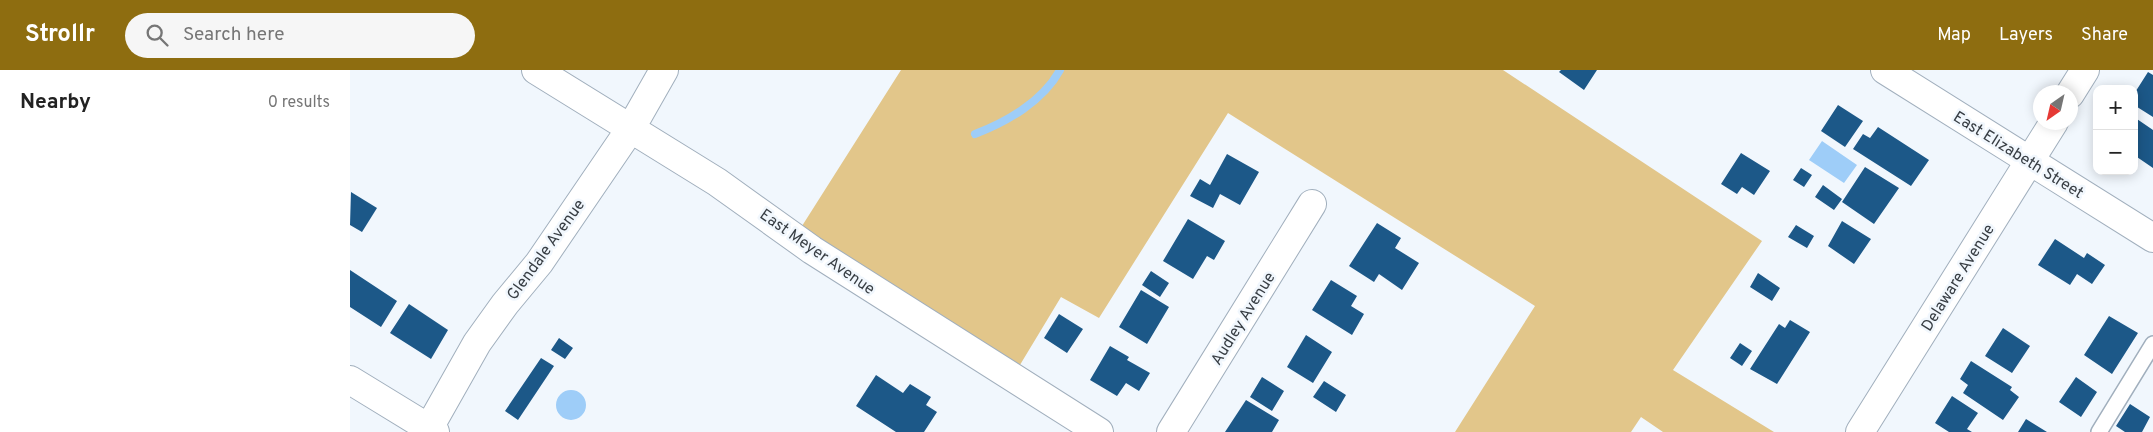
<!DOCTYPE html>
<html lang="en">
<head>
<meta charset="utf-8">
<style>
	:root { --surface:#fff; --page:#f6f6f6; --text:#222; --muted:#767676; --line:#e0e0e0; --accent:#8e6d10 }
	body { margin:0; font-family:Overpass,sans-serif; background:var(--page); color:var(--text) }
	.controls { position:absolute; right:15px; top:15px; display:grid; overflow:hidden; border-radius:10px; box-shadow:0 2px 12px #0003 }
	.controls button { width:45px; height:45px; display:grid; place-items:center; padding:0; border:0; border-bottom:1px solid var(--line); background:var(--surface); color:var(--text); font:25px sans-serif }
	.compass { position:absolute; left:1683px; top:15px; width:45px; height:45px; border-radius:50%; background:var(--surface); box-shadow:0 2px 12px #0003; rotate:214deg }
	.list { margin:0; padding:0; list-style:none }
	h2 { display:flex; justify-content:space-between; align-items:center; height:65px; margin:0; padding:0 20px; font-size:21px }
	h2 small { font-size:16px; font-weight:400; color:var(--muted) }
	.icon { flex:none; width:28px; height:28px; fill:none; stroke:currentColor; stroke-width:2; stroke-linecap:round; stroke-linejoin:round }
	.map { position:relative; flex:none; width:1803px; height:362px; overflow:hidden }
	header { display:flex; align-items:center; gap:30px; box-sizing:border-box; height:70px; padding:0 25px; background:var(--accent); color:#fff }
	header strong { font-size:24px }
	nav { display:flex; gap:28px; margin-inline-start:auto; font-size:18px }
	.search { width:350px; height:45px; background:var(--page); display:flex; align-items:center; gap:12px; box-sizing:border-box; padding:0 18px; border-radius:28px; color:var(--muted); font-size:19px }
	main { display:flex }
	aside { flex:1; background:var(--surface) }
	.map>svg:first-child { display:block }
	.green { fill:#e2c68a }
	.water { fill:#9ecdf8 }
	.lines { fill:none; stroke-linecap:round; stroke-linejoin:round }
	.stream { stroke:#9ecdf8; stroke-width:8 }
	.building { fill:#1c5888 }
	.service-casing { stroke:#a1afbd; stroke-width:18 }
	.minor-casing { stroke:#a1afbd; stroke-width:30 }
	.service { stroke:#fff; stroke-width:15 }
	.minor { stroke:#fff; stroke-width:28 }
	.labels { text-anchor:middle; stroke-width:5; stroke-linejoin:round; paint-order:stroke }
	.street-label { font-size:16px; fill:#383e44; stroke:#f1f7fd }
</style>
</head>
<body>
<header>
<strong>Strollr</strong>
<div class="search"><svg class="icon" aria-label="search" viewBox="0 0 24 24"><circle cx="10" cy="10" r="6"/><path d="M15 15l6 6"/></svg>Search here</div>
<nav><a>Map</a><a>Layers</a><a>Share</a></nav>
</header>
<main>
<aside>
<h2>Nearby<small>0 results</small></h2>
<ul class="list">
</ul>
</aside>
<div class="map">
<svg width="1803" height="362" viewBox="0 0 1803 362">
	<rect width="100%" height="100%" fill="#f1f7fd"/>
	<!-- green -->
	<path class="green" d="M 551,0 L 1153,0 L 1412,171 L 1323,300 L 1424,362 L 1313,362 L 1291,347 L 1281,362 L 1105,362 L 1185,236 L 878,43 L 749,248 L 711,227 L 662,308 L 445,167 Z"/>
	<!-- water -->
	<path class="water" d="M 1472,71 L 1507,95 L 1494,113 L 1459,90 Z
		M206 335a15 15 0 1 1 30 0a15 15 0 1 1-30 0Z"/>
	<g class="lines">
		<!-- stream -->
		<path class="stream" d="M 625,64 C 657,52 693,31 710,0"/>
	</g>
	<!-- building -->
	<path class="building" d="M 1211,0 L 1247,0 L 1234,20 L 1209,2 Z
		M 1798,2 L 1803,5 L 1803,47 L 1784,35 L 1784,24 Z
		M 1488,35 L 1513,51 L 1495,77 L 1471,61 Z
		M 1784,47 L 1803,60 L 1803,98 L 1784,85 Z
		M 1528,57 L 1579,90 L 1561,116 L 1503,79 L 1513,64 L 1520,68 Z
		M 1391,83 L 1420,101 L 1404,125 L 1392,117 L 1387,124 L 1371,114 Z
		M 877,84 L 909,102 L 890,135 L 870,124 L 863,138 L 840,126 L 850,109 L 860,115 Z
		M 1515,97 L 1549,118 L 1524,154 L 1492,132 Z
		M 1451,98 L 1462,105 L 1454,117 L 1443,110 Z
		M 1473,115 L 1492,129 L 1484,140 L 1465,127 Z
		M 1,122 L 27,138 L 12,162 L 0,155 Z
		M 838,149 L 875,171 L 864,190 L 857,186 L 843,209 L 813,191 Z
		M 1492,151 L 1521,169 L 1504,194 L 1478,176 Z
		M 1027,153 L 1051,168 L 1045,178 L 1069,193 L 1052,220 L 1029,204 L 1024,212 L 999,196 Z
		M 1446,155 L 1464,166 L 1457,178 L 1438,167 Z
		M 1705,169 L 1734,188 L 1737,183 L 1755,195 L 1742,214 L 1727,204 L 1720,215 L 1688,195 Z
		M 0,200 L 47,231 L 31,257 L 0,237 Z
		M 801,201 L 819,213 L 810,227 L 792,215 Z
		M 1408,203 L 1430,218 L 1422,231 L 1400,217 Z
		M 981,210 L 1007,226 L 1001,236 L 1014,244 L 1002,265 L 962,240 Z
		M 791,220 L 819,237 L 797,274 L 769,257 Z
		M 59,234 L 98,260 L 81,289 L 40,263 Z
		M 709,244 L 733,259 L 717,283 L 694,268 Z
		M 1759,246 L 1788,263 L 1762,304 L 1734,285 Z
		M 1440,250 L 1460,262 L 1427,314 L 1400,299 L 1429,254 L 1435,258 Z
		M 1653,258 L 1680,276 L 1662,303 L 1635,286 Z
		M 956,265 L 982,282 L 963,313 L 937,297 Z
		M 209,268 L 223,278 L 215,289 L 201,280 Z
		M 1390,273 L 1402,281 L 1392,296 L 1380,288 Z
		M 760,276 L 779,287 L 777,290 L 800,303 L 789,321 L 776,313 L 767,326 L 740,310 Z
		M 191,288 L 204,296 L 168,350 L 155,341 Z
		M 1621,291 L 1662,317 L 1660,320 L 1669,327 L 1653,350 L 1613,323 L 1618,315 L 1610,309 Z
		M 526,305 L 553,323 L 560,314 L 581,327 L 576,335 L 587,342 L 574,362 L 546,362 L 506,336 Z
		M 912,307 L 934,321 L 922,341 L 900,327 Z
		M 1726,307 L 1747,322 L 1731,347 L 1709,332 Z
		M 974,311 L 996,325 L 986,342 L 963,327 Z
		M 1602,326 L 1628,343 L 1617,359 L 1622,362 L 1599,362 L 1585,353 Z
		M 896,330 L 929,350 L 922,362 L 875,362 Z
		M 1780,334 L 1800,347 L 1792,362 L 1775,362 L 1766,356 Z
		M 1676,349 L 1697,362 L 1668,362 Z"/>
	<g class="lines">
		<defs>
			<path id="service" d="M 1749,362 L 1803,274"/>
			<path id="minor" d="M 186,0 L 367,112 L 462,180 L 749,362
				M 1535,0 L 1803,168
				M 1720,24 L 1735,0
				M 0,310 L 85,362
				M 79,358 L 127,273 L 155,234 L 189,193 L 281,58 L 314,0
				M 821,362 L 962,134
				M 1510,362 L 1704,52"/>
		</defs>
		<!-- service casing -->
		<use href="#service" class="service-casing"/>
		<!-- minor casing -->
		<use href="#minor" class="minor-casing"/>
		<!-- service -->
		<use href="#service" class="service"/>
		<!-- minor -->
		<use href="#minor" class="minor"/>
	</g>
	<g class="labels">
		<!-- street labels -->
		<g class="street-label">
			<text transform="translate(1669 84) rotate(32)" y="6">East Elizabeth Street</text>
			<text transform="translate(195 179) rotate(-54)" y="6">Glendale Avenue</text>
			<text transform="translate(468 181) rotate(35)" y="6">East Meyer Avenue</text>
			<text transform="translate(1607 207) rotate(-58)" y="6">Delaware Avenue</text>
			<text transform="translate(892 248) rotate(-58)" y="6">Audley Avenue</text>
		</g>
	</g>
</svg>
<div class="controls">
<button>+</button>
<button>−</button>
</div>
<svg class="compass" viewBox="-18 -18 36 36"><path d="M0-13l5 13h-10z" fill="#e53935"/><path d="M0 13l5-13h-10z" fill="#767676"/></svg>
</div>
</main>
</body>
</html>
